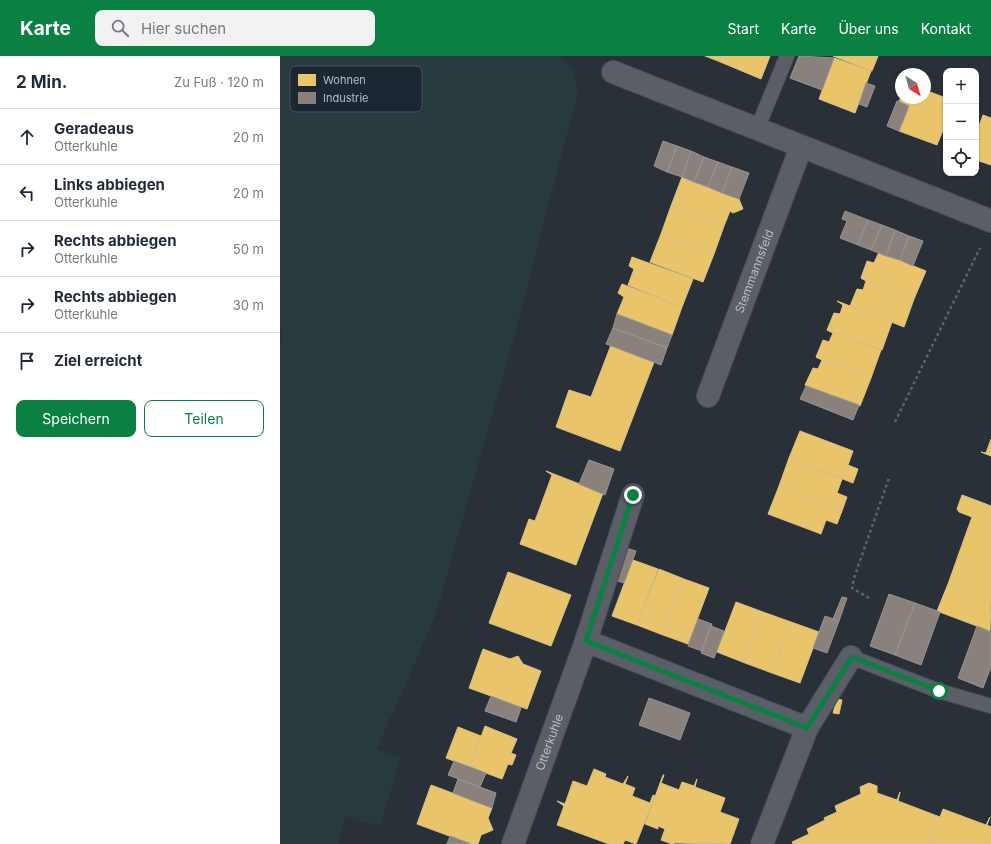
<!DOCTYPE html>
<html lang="de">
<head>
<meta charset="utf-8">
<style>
	:root { --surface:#fff; --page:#f2f2f3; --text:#1f2937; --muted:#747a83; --line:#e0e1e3; --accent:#0b8043 }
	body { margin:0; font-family:Inter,sans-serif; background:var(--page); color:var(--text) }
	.controls { position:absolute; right:12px; top:12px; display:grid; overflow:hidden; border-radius:8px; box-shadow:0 1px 3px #0004 }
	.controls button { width:36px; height:36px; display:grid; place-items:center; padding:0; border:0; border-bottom:1px solid var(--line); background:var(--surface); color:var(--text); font:20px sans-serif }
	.compass { position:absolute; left:615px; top:12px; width:36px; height:36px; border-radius:50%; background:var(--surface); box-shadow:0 1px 3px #0004; rotate:143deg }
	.stop { position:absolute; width:12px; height:12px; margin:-9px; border:3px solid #0b8043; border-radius:50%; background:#fff }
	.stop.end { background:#0b8043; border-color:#fff; box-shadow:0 1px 4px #0008 }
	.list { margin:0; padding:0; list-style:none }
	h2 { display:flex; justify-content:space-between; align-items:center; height:52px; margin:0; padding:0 16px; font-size:17px }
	h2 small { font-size:13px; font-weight:400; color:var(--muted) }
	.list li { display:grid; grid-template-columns:26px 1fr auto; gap:12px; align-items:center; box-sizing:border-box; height:56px; padding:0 16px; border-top:1px solid var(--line) }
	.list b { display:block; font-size:15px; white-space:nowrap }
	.list p { margin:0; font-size:13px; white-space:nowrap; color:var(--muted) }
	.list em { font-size:13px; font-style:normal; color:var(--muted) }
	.actions { display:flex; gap:8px; padding:12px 16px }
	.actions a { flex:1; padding:9px 0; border:1px solid var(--accent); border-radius:8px; text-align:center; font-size:14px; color:var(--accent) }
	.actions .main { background:var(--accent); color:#fff }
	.icon { flex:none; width:22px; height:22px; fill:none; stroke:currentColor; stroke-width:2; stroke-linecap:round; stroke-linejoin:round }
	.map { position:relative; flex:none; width:711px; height:788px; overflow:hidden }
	header { display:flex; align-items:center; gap:24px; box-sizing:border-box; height:56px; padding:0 20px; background:var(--accent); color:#fff }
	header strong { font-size:19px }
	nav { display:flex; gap:22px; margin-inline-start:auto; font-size:14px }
	.search { width:280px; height:36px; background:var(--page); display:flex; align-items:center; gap:10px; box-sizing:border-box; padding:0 14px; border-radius:8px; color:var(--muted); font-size:15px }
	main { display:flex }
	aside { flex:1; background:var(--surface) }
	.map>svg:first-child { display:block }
	.green { fill:#273a3e }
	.homes { fill:#e9c46a; stroke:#d9c286 }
	.industry { fill:#8a817c; stroke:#979393 }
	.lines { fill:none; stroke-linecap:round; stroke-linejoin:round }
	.service-casing { stroke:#484c53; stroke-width:16 }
	.minor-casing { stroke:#484c53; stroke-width:24 }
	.path { stroke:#5d636a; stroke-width:2.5; stroke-dasharray:3 3; stroke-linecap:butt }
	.service { stroke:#5a5e66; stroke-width:14 }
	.minor { stroke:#5a5e66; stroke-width:22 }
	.route { stroke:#0b8043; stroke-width:5 }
	.labels { text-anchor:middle; stroke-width:4; stroke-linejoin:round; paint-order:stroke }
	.street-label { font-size:12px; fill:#b4bcc9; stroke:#1d2633 }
	.key { fill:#1d2633; stroke:#4a5360; stroke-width:1 }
	.key-label { font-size:11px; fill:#b4bcc9 }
</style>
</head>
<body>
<header>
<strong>Karte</strong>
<div class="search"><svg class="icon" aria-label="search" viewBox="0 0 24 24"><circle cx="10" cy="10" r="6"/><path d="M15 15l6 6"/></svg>Hier suchen</div>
<nav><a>Start</a><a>Karte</a><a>Über uns</a><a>Kontakt</a></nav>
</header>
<main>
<aside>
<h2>2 Min.<small>Zu Fuß · 120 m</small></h2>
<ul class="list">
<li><svg class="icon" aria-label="ahead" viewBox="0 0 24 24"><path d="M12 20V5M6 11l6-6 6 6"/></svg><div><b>Geradeaus</b><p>Otterkuhle</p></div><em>20 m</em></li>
<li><svg class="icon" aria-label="left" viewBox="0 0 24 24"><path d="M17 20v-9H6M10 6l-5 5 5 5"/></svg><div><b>Links abbiegen</b><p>Otterkuhle</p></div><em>20 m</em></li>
<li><svg class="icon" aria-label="right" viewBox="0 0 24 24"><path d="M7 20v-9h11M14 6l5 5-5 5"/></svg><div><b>Rechts abbiegen</b><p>Otterkuhle</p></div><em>50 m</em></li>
<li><svg class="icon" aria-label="right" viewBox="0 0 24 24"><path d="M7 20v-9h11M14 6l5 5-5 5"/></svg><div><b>Rechts abbiegen</b><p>Otterkuhle</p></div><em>30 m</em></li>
<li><svg class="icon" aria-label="arrive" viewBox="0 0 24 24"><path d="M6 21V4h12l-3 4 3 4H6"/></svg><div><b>Ziel erreicht</b></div></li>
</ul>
<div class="actions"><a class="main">Speichern</a><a>Teilen</a></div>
</aside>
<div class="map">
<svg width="711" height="788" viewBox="0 0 711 788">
	<rect width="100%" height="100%" fill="#2a3038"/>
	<!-- green -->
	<path class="green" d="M 0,0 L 278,0 L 294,13 L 298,36 L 232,289 L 155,561 L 97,693 L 121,702 L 100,770 L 65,760 L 59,788 L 0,788 L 0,286 L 3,277 L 0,270 Z"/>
	<!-- homes -->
	<path class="homes" d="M 425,0 L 441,0 L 438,5 Z
		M 441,0 L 490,0 L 481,23 L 438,5 Z
		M 553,0 L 598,0 L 592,15 Z
		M 554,2 L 591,15 L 575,57 L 539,43 Z
		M 645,34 L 666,42 L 666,67 L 657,89 L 619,75 L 632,42 L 645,42 Z
		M 621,41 L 632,42 L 629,50 L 619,45 Z
		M 703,59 L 711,62 L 711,109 L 696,104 L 696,78 Z
		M 402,121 L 459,143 L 463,153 L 453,157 L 450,155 L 444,170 L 391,150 Z
		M 391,150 L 444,170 L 434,198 L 381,178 Z
		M 381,178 L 434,198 L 423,226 L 370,206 Z
		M 599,196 L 646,215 L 634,243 L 581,222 L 587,205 L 594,207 Z
		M 352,201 L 413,223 L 402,251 L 348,229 L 354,213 L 349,210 Z
		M 581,222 L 634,243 L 624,271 L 570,250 L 577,233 L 583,234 L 586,225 Z
		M 342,228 L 402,251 L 392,279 L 337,258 L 344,241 L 338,237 Z
		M 557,245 L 612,266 L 602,294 L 547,274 L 554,257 L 560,258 L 563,249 Z
		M 547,274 L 601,294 L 591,322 L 536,301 L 543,284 L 549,286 L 553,277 Z
		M 331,289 L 374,306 L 340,395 L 276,371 L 289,334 L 311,341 Z
		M 536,301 L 591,322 L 580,350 L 525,329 L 533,312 L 538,313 L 542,304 Z
		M 520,375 L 573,395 L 568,409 L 578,413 L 573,427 L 509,402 Z
		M 711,383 L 711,400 L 701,396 L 706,397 Z
		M 509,402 L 562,423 L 557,437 L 567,441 L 562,455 L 499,430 Z
		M 266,415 L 323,437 L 296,509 L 240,488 L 249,463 L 255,465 L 272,419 Z
		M 499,430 L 562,455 L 557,468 L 546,464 L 541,478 L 488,458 Z
		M 682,439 L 698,445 L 692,461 L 679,456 L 677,453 Z
		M 698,445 L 711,450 L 711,481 L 688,472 Z
		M 688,472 L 711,481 L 711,513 L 678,500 Z
		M 678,500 L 711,513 L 711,544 L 668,528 Z
		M 353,504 L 378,513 L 357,569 L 332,560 Z
		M 379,513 L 404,523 L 383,579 L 357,569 Z
		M 228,516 L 291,539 L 271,590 L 209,567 Z
		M 404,523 L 429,532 L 408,588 L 383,579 Z
		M 668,528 L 711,544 L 710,575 L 657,555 Z
		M 456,546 L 483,556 L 465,607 L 437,596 Z
		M 483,556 L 511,566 L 492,617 L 465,607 Z
		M 511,566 L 539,576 L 520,627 L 492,617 Z
		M 203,593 L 230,603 L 238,600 L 243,608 L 261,615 L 247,653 L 189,632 Z
		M 557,643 L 562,644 L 559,658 L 553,657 Z
		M 205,670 L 237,683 L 231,697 L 236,699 L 232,709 L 228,708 L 222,723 L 190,711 Z
		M 178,671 L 201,680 L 190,711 L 166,702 Z
		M 314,713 L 326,718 L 325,721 L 343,728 L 348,720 L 345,728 L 355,732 L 352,740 L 370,747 L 373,739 L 375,740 L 356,788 L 345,784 L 343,788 L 329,788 L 277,769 L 284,750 L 277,745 L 285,748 L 293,725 L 307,730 Z
		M 383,719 L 384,719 L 381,727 L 399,734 L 402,726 L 414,730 L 417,723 L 415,731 L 445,742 L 440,756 L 459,763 L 450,788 L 395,787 L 392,788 L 381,784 L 385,773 L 378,770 L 378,773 L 365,768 Z
		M 589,727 L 597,730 L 597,737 L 617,744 L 620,736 L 618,745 L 660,761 L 650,788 L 513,788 L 512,786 L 529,778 L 527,773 L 545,764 L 544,762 L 557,756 L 555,750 L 581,738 L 580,731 Z
		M 151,729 L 212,752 L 208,762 L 213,774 L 201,779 L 198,788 L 191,788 L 137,768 Z
		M 663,753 L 706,769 L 710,761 L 707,769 L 711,771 L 711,788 L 650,788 Z"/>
	<!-- industry -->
	<path class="industry" d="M 519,0 L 554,2 L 542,34 L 510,22 Z
		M 586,27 L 595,30 L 587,51 L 579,48 Z
		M 617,45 L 629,50 L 619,75 L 607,70 Z
		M 383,85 L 397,90 L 387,116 L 374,110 Z
		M 397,90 L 411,95 L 402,121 L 387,116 Z
		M 411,95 L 424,101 L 414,126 L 402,121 Z
		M 424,101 L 438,106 L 428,131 L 414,126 Z
		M 438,106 L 452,111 L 442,137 L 428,131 Z
		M 452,111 L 469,117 L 459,143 L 442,137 Z
		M 565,155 L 588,164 L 578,189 L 560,182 L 567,165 L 562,163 Z
		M 588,164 L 602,169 L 591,194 L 578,189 Z
		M 602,169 L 615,174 L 606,200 L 591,194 Z
		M 615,174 L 629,180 L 620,204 L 606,200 Z
		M 629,180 L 643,185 L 633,210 L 620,204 Z
		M 337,258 L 392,279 L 387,292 L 333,272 Z
		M 333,272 L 387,292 L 381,309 L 326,288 Z
		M 526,330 L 579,349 L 573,364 L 520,343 Z
		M 309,404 L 334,413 L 325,439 L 299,428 Z
		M 342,491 L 356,495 L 344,527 L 331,523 Z
		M 609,538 L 635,547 L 615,599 L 590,590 Z
		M 562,541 L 567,542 L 559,565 L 553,563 Z
		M 635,547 L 660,556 L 641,609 L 615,599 Z
		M 545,560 L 559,565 L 547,597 L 533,592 Z
		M 418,563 L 432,568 L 422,595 L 408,590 Z
		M 431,570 L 444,575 L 434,602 L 421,597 Z
		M 697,570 L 711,576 L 711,611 L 703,632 L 678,622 Z
		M 211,640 L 241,652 L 236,666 L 205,655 Z
		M 369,642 L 410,657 L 400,684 L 359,669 Z
		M 174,705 L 206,717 L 200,731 L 168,719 Z
		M 178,723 L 216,737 L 212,752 L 173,737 Z
		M 170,780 L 191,788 L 167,788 Z"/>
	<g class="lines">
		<defs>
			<path id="service" d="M 477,73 L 507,0
				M 571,601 L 659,635 L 711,650"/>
			<g id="minor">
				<path d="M 333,16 L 711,165"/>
				<path id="s1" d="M 428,340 L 521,91"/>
				<path d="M 306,585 L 353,439"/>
				<path id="s2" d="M 233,788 L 306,585 L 527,672"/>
				<path d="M 482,788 L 527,672 L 571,601"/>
			</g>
		</defs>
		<!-- service casing -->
		<use href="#service" class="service-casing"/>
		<!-- minor casing -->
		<use href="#minor" class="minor-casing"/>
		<!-- path -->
		<path class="path" d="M 615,366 L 700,192
			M 589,542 L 572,532 L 574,522 L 609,422"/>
		<!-- service -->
		<use href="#service" class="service"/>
		<!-- minor -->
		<use href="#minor" class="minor"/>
	</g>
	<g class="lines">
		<!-- route -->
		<path class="route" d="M 353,439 L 306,585 L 527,672 L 572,601 L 659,635"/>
	</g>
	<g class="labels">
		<!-- street labels -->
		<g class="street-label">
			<text dy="4" stroke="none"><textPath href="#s1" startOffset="133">Stemmannsfeld</textPath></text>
			<text dy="4" stroke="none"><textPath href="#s2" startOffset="108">Otterkuhle</textPath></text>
		</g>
	</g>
	<!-- legend -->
	<rect x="10" y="10" width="132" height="46" rx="6" class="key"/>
	<rect x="18" y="18" width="18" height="12" fill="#e9c46a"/>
	<rect x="18" y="36" width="18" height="12" fill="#8a817c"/>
	<g class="key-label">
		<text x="43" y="28">Wohnen</text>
		<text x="43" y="46">Industrie</text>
	</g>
</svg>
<div class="controls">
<button>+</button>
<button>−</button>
<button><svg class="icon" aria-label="locate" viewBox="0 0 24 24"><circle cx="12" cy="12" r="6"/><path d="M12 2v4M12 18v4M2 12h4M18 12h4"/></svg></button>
</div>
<svg class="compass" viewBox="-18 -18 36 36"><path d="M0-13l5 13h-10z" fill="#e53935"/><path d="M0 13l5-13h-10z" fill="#747a83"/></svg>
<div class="stop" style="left:659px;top:635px"></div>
<div class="stop end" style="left:353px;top:439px"></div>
</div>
</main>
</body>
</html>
